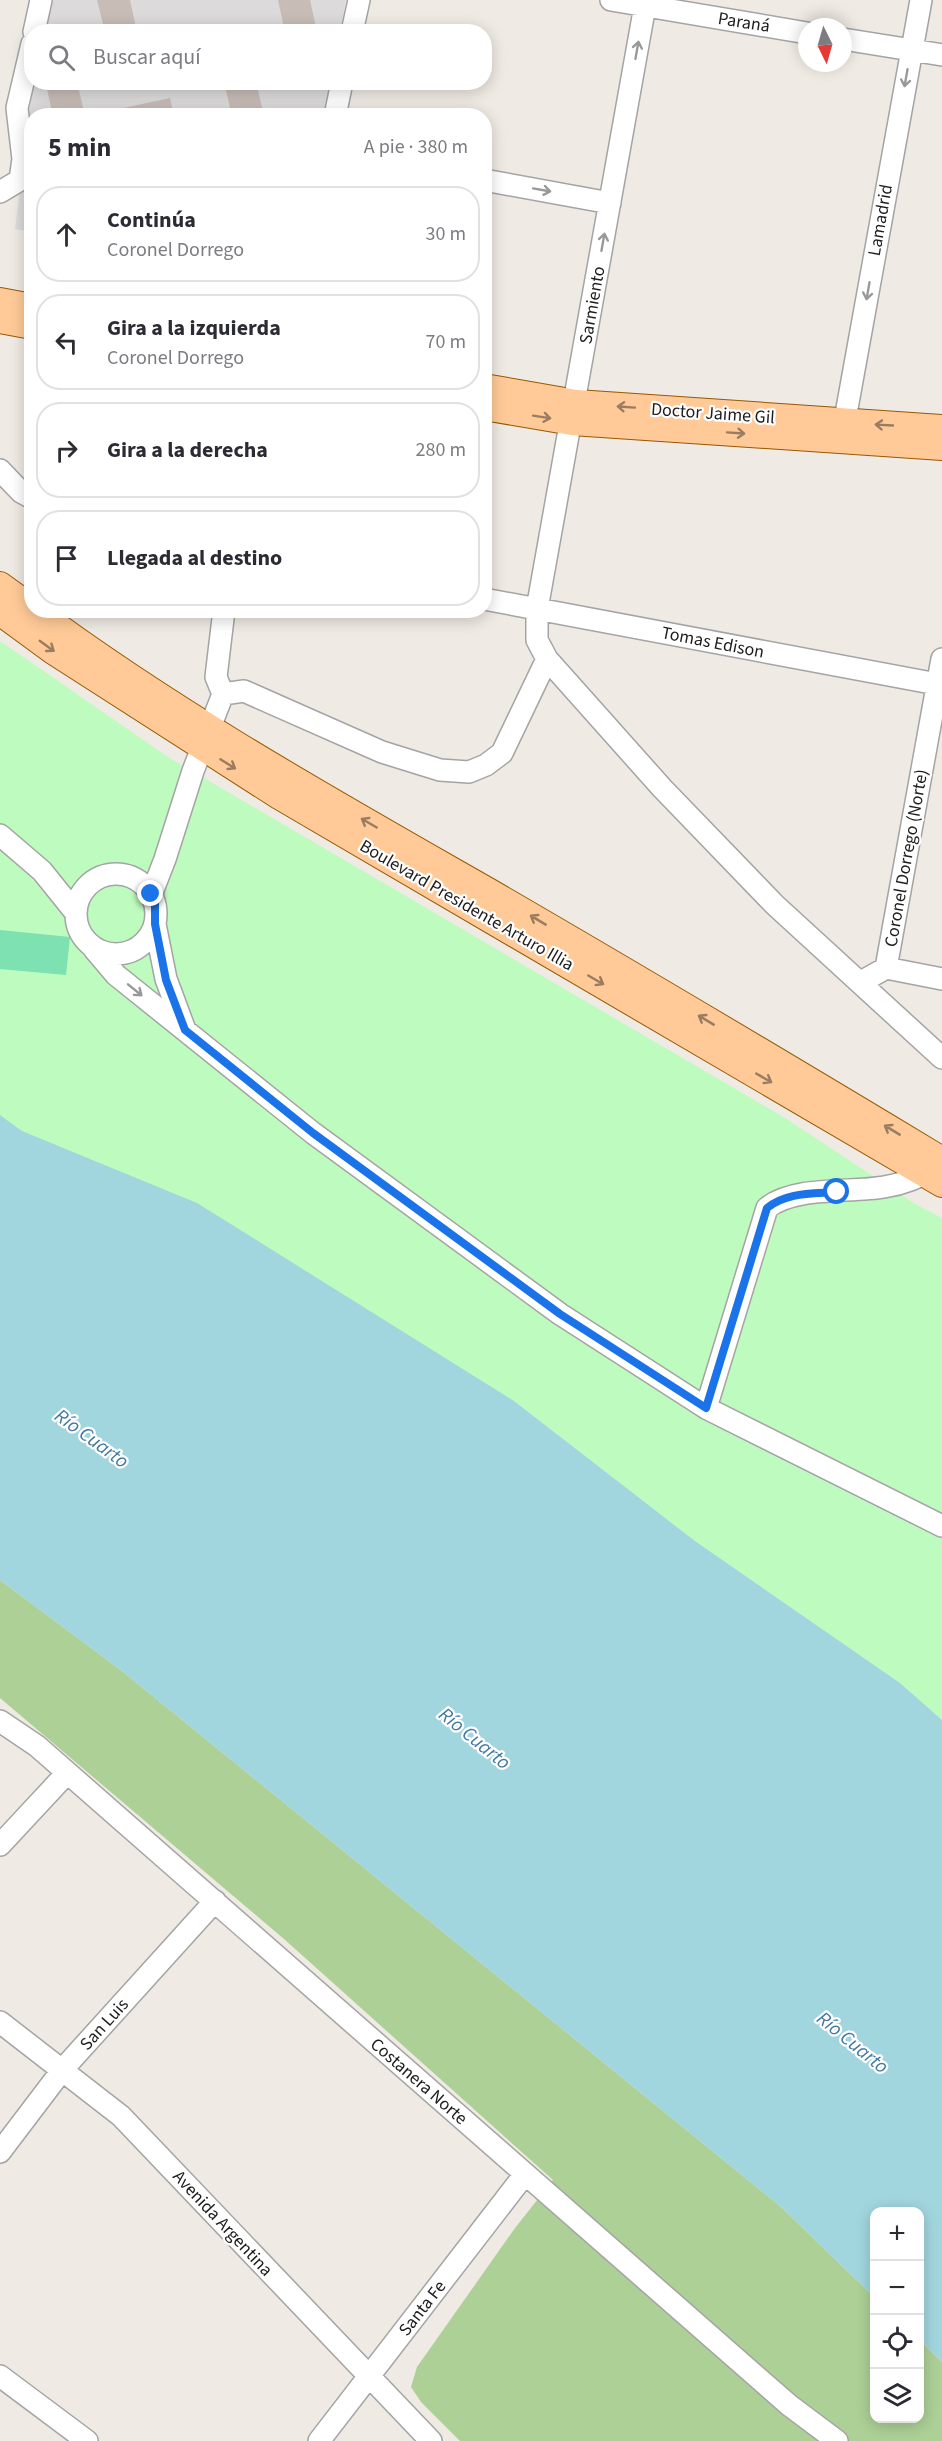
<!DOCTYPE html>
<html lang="es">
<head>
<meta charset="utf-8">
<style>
	:root { --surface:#fff; --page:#f2f2f3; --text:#2b2b33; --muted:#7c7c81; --line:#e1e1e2 }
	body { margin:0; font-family:"Source Sans 3",sans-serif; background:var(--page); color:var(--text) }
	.controls { position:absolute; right:18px; bottom:18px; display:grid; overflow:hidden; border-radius:12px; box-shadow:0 3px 15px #0003 }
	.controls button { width:54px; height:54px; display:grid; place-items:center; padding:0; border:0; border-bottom:2px solid var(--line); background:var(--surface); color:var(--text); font:30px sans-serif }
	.compass { position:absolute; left:798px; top:18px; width:54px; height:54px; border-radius:50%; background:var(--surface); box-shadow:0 3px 15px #0003; rotate:175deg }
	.stop { position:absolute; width:18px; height:18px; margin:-14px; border:4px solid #1a73e8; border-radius:50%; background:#fff }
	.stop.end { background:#1a73e8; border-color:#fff; box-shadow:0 2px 6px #0008 }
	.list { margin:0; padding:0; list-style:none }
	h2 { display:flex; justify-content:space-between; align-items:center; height:78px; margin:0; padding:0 24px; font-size:26px }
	h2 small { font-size:20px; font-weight:400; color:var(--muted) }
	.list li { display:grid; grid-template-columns:39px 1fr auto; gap:18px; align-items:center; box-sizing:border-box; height:96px; margin:0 12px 12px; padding:0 12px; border:2px solid var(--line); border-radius:24px }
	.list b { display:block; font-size:22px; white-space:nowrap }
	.list p { margin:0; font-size:20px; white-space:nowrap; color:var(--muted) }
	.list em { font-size:20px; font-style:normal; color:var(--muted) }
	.icon { flex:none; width:33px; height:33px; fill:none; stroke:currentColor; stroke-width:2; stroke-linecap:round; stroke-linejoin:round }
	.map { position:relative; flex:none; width:942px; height:2441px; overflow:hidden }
	.search { position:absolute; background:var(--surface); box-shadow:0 3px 15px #0003; left:24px; top:24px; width:468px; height:66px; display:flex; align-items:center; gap:15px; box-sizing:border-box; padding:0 21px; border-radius:24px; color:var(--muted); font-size:22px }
	.panel { position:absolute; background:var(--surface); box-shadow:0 3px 15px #0003; left:24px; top:108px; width:468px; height:510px; border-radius:24px }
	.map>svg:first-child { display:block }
	.residential { fill:#dcdada }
	.forest { fill:#acd096 }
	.park { fill:#befbbe }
	.pitch { fill:#7ee1b2 }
	.water { fill:#a2d6de }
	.building { fill:#c7bcb6 }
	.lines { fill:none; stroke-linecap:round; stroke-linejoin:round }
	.minor-casing { stroke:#a4a4a4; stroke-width:24 }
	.major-casing { stroke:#975800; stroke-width:28 }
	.minor { stroke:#fff; stroke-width:21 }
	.major { stroke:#ffca98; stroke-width:26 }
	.oneway { stroke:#999 }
	.oneway2 { stroke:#997c61 }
	.route { stroke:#1a73e8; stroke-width:8 }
	.labels { text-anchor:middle; stroke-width:4.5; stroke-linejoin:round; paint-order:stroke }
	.street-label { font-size:18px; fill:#1d1d1d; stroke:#fff }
	.water-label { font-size:20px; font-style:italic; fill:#4278a0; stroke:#fff }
</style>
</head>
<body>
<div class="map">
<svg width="942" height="2441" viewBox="0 0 942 2441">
	<rect width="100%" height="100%" fill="#efeae3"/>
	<!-- residential -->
	<path class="residential" d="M 43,0 L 346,0 L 340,31 L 39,32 Z
		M 33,83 L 330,83 L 323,115 L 32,116 L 31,232 L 15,229 Z"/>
	<!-- forest -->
	<path class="forest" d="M 0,1580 L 122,1671 L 780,2206 L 874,2297 L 874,2418 L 920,2418 L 920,2340 L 942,2362 L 942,2441 L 460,2441 L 421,2402 L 411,2387 L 417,2367 L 515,2228 L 553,2180 L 284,1939 L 0,1698 Z"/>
	<!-- park -->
	<path class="park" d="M 0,641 L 168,757 L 785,1118 L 915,1204 L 942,1218 L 942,1720 L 900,1683 L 695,1541 L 514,1401 L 22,1131 L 0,1115 Z"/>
	<!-- pitch -->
	<path class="pitch" d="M 0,930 L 70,937 L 66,975 L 0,969 Z"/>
	<!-- water -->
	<path class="water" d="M 0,1115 L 22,1131 L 197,1203 L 514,1401 L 695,1541 L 900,1683 L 942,1720 L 942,2362 L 920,2340 L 920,2212 L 874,2212 L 874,2297 L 780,2206 L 122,1671 L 0,1580 Z"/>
	<!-- building -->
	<path class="building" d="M 97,0 L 130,0 L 137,32 L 105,32 Z
		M 278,0 L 310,0 L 317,32 L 285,32 Z
		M 77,82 L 85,116 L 53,116 L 47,89 Z
		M 224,82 L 256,82 L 264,116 L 232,116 Z
		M 170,98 L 174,116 L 120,116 L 119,109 Z"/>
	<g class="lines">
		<defs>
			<path id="minor" d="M 611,0 L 807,33
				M 646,0 L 537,609 L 537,640 L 547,659 L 662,788 L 775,905 L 942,1058
				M 34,32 L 41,0
				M 352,32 L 359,0
				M 843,39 L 942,55
				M 335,116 L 342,82
				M 484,180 L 610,203
				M 0,192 L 20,180 L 23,159 L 17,108 L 32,44
				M 842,436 L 921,0
				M 0,470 L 21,492 L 32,498
				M 484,599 L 942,685
				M 223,694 L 244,691 L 382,752 L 440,770 L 469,772 L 486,765 L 502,753 L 547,659
				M 0,835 L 42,871 L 75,912
				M76 914a40 40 0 1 1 80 0a40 40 0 1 1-80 0Z
				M 151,895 L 165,859 L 193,771 L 223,694 L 216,677 L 224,610
				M 155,924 L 166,979 L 185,1030
				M 94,949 L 116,975 L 313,1133 L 560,1314 L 706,1408 L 942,1526
				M 886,968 L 942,979
				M 861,982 L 886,968 L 942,659
				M 706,1408 L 767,1208 C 794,1186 849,1193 884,1187 C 904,1184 919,1177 936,1168
				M 0,1721 L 37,1746 L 789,2405 L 837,2441
				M 0,1845 L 67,1773
				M 0,2022 L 121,2116 L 431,2441
				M 0,2152 L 63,2069 L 215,1901
				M 0,2376 L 87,2441
				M 319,2441 L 525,2174"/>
			<path id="major" d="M 0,301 L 32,307
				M 0,320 L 32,326
				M 484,387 L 576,403 L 942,428
				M 484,407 L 572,422 L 942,447
				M 0,585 L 32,608
				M 35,610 C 178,716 334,803 488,891 C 640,979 791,1069 942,1160
				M 0,612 L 53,651 L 279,796 L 942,1184"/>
		</defs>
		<!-- minor casing -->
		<use href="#minor" class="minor-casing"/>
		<!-- major casing -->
		<use href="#major" class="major-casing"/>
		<!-- minor -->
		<use href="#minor" class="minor"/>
		<!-- major -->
		<use href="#major" class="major"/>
	</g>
	<!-- one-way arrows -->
	<defs><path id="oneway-shaft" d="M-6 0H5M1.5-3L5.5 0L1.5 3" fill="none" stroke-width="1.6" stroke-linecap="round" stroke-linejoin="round" transform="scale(1.5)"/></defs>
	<g class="oneway">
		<use href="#oneway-shaft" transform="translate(637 50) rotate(-80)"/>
		<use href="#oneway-shaft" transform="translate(906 78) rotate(100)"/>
		<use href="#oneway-shaft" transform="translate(542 190) rotate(10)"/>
		<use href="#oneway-shaft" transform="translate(603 242) rotate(-80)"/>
		<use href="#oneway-shaft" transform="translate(868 291) rotate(100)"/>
		<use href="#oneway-shaft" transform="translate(135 990) rotate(39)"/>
	</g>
	<g class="oneway2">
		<use href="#oneway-shaft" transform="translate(626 407) rotate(-176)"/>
		<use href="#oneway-shaft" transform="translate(542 417) rotate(9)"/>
		<use href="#oneway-shaft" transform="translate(884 425) rotate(-177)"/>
		<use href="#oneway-shaft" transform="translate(736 433) rotate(4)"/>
		<use href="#oneway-shaft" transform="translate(47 646) rotate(36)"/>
		<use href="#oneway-shaft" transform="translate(228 764) rotate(32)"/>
		<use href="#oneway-shaft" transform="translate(369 823) rotate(-150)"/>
		<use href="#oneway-shaft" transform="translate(538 920) rotate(-149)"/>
		<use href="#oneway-shaft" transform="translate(596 980) rotate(30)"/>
		<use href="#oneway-shaft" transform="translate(706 1020) rotate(-149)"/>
		<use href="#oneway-shaft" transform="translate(764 1078) rotate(30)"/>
		<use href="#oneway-shaft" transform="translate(892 1130) rotate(-149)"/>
	</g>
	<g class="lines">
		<!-- route -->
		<path class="route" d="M 151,894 L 155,904 L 155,924 L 166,980 L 185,1030 L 313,1133 L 560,1314 L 706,1408 L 767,1208 C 787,1192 812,1194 837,1192"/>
	</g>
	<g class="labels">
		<!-- street labels -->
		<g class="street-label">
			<text transform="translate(744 22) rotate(9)" y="6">Paraná</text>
			<text transform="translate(880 220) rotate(-80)" y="6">Lamadrid</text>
			<text transform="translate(592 305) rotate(-80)" y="6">Sarmiento</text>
			<text transform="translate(713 413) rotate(4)" y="6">Doctor Jaime Gil</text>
			<text transform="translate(713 642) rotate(11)" y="6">Tomas Edison</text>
			<text transform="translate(906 858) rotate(-80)" y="6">Coronel Dorrego (Norte)</text>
			<text transform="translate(467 905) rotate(30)" y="6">Boulevard Presidente Arturo Illia</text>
			<text transform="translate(104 2024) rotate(-48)" y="6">San Luis</text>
			<text transform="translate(419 2081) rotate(41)" y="6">Costanera Norte</text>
			<text transform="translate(223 2223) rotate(47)" y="6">Avenida Argentina</text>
			<text transform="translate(422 2308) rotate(-52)" y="6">Santa Fe</text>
		</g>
		<!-- water labels -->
		<g class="water-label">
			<text transform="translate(92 1438) rotate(36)" y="7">Río Cuarto</text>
			<text transform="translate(475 1738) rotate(39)" y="7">Río Cuarto</text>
			<text transform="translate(853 2042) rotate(39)" y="7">Río Cuarto</text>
		</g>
	</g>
</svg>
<div class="controls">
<button>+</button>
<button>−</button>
<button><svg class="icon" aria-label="locate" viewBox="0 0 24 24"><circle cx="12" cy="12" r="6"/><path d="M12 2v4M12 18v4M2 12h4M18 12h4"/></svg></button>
<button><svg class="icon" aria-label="layers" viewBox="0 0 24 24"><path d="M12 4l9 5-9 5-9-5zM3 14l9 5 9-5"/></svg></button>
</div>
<svg class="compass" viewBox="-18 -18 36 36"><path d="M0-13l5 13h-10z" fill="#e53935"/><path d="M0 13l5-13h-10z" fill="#7c7c81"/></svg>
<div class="stop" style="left:837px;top:1192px"></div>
<div class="stop end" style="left:151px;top:894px"></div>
<div class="search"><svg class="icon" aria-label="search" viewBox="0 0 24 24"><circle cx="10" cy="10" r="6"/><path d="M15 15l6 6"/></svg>Buscar aquí</div>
<section class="panel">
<h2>5 min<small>A pie · 380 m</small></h2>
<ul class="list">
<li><svg class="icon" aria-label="ahead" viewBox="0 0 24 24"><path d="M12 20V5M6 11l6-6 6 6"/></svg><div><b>Continúa</b><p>Coronel Dorrego</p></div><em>30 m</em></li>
<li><svg class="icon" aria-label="left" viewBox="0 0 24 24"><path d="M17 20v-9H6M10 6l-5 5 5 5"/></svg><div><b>Gira a la izquierda</b><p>Coronel Dorrego</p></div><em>70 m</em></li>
<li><svg class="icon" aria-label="right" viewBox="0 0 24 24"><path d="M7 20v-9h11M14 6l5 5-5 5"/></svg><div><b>Gira a la derecha</b></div><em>280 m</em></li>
<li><svg class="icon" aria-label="arrive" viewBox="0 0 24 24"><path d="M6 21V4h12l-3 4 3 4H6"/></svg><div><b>Llegada al destino</b></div></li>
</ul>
</section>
</div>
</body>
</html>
